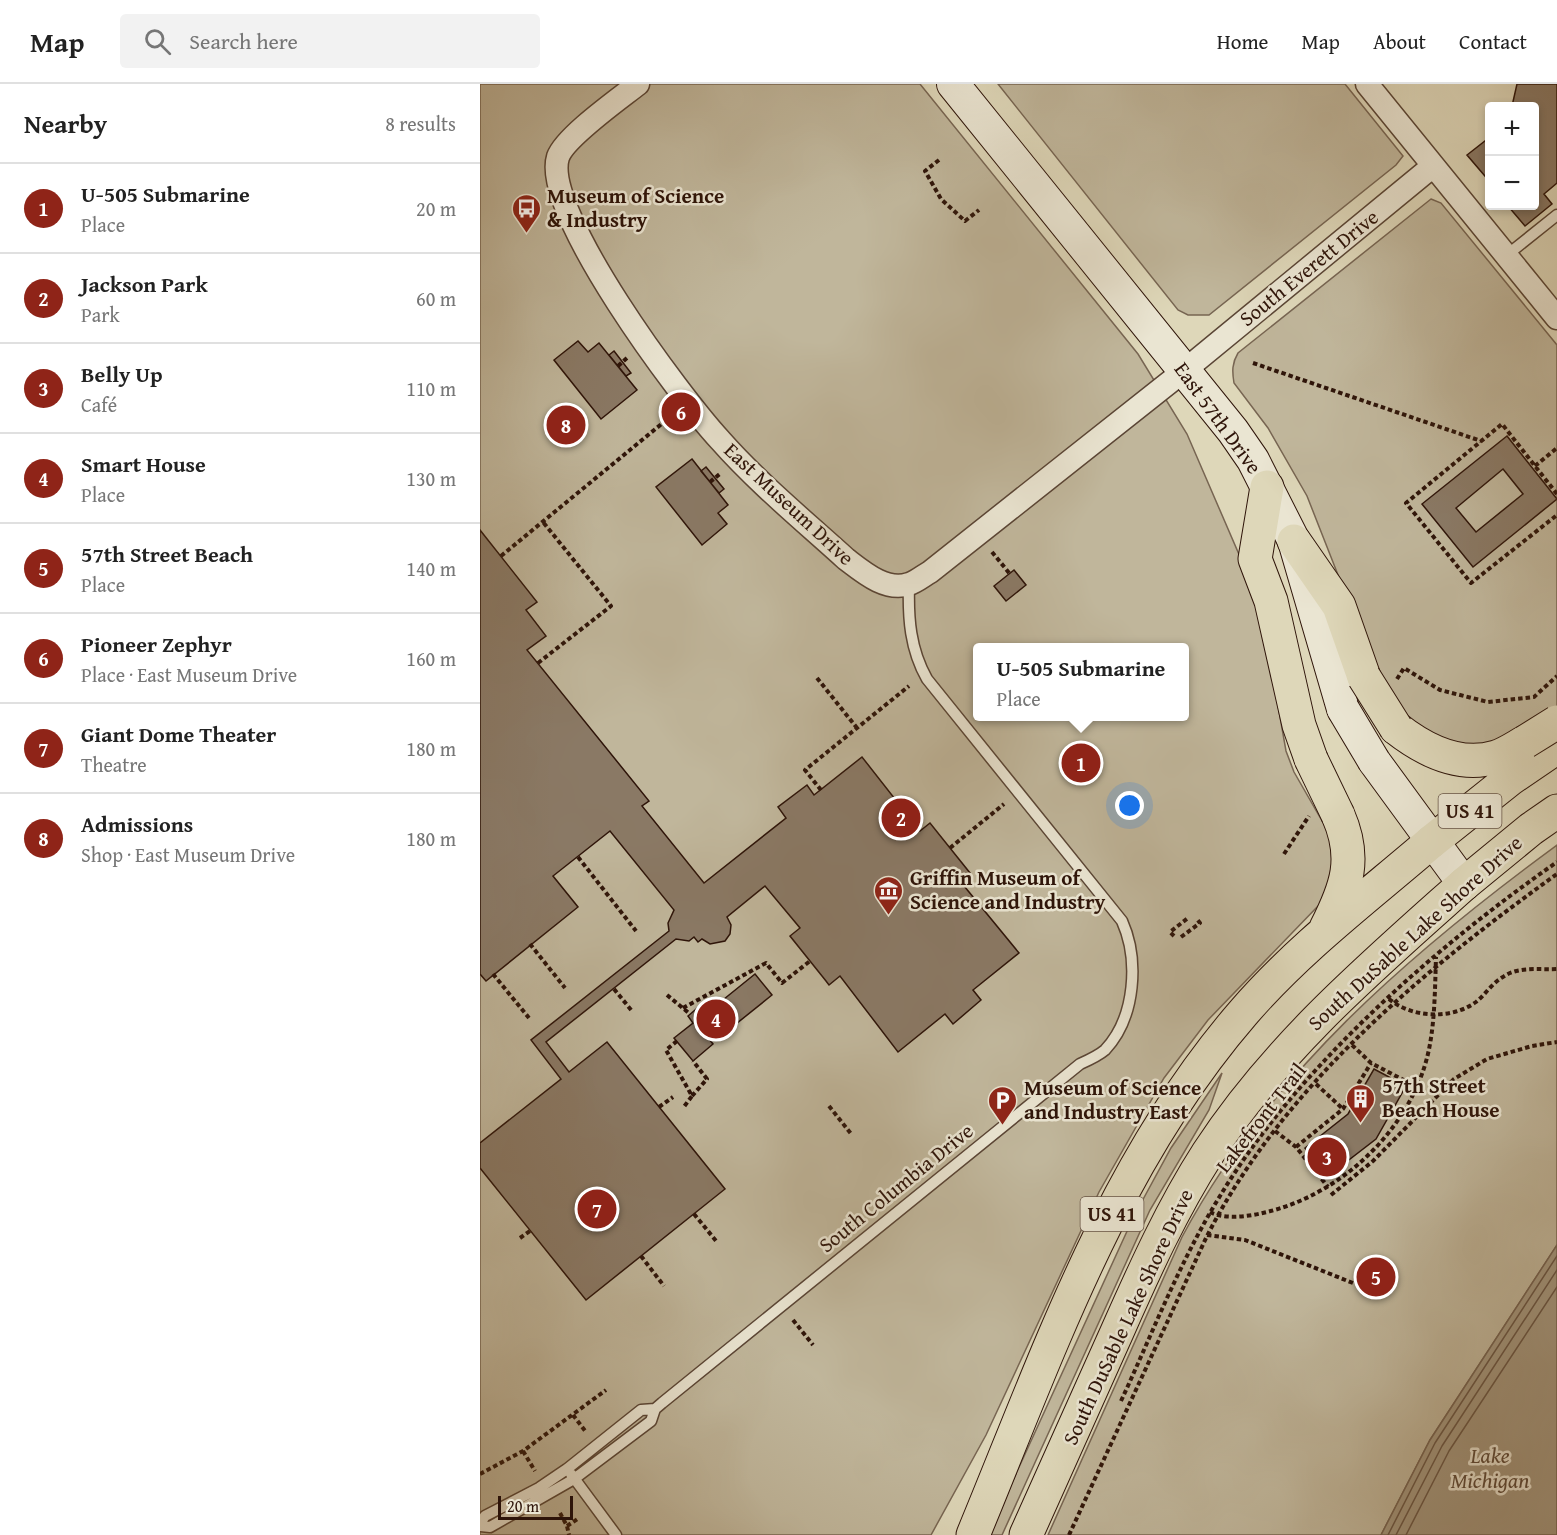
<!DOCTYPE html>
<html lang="en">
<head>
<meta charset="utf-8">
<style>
	:root { --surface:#fff; --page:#f2f2f2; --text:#222; --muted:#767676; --line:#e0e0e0; --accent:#8f2418 }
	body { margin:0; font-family:"Gentium Book Plus",serif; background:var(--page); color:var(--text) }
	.controls { position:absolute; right:18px; top:18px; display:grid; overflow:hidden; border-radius:6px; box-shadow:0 3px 9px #0003 }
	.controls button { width:54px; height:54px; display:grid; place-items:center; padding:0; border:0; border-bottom:2px solid var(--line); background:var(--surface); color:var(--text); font:30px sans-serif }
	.scale { position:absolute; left:18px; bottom:15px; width:75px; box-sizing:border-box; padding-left:6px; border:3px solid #2e1409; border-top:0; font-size:16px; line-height:21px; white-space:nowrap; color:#2e1409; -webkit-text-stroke:4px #eae5d2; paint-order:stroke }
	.you { position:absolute; left:650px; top:722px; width:21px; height:21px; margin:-15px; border:4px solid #fff; border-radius:50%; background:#1a73e8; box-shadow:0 0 0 9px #1a73e833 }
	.badge { display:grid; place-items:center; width:39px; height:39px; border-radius:50%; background:var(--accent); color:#fff; font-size:20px; font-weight:700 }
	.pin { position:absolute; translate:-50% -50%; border:3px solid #fff; box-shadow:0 2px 6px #0006 }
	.popup { position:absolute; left:493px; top:559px; width:216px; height:78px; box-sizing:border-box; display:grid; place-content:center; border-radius:6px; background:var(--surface); filter:drop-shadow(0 2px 4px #0005); font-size:20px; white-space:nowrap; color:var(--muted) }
	.popup b { font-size:22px; color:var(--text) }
	.popup::after { content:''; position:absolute; left:50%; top:100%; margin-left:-12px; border:12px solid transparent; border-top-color:var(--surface) }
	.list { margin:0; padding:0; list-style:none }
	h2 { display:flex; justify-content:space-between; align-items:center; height:78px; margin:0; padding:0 24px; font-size:26px }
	h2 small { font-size:20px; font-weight:400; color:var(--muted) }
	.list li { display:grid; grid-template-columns:39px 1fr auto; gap:18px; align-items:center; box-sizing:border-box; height:90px; padding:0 24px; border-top:2px solid var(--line) }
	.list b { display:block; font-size:22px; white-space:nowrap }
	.list p { margin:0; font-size:20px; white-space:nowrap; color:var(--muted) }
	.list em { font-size:20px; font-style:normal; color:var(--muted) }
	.icon { flex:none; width:33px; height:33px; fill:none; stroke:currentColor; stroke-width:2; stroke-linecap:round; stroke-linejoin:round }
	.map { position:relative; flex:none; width:1077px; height:1451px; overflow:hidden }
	header { display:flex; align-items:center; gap:36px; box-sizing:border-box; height:84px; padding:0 30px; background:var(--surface); border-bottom:2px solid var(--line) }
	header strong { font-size:28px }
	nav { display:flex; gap:33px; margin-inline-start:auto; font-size:21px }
	.search { width:420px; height:54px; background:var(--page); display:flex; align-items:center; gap:15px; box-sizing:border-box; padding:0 21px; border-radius:6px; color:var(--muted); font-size:22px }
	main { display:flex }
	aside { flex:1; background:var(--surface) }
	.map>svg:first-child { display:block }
	.green { fill:#c0b69b; stroke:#776552; stroke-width:1.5; fill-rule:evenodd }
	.water { fill:#a2957d; stroke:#74614f; stroke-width:1.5 }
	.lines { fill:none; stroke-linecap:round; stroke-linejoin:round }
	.shore { stroke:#685443; stroke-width:1.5 }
	.building { fill:#8a7965; stroke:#2e1409; stroke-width:1.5; fill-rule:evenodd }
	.service-casing { stroke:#5a4535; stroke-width:13 }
	.minor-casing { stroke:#5a4535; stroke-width:25 }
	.secondary-casing { stroke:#2e1409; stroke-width:34 }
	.trunk-casing { stroke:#2e1409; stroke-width:35 }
	.motorway-casing { stroke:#2e1409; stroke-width:35 }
	.path { stroke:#2e1409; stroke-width:4; stroke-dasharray:4.5 3; stroke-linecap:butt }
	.service { stroke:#eae5d2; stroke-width:10 }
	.minor { stroke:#eae5d2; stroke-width:22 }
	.secondary { stroke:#eae5d2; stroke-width:32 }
	.trunk { stroke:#ded7b9; stroke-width:33 }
	.motorway { stroke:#ded7b9; stroke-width:33 }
	.secondary-bridge-casing { stroke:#2e1409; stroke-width:34; stroke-linecap:butt }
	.trunk-bridge-casing { stroke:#2e1409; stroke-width:35; stroke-linecap:butt }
	.motorway-bridge-casing { stroke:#2e1409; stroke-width:35; stroke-linecap:butt }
	.secondary-bridge { stroke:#eae5d2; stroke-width:32 }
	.trunk-bridge { stroke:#ded7b9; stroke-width:33 }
	.motorway-bridge { stroke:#ded7b9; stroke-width:33 }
	.labels { text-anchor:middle; stroke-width:5; stroke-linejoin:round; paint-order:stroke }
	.shield { fill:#eae5d2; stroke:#665345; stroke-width:1.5 }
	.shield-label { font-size:20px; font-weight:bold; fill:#2e1409 }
	.poi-label { font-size:21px; font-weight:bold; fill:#2e1409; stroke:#eae5d2; text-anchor:start }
	.street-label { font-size:21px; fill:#2e1409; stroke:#eae5d2 }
	.water-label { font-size:22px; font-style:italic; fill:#5c4837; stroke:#eae5d2 }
</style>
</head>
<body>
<header>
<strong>Map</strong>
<div class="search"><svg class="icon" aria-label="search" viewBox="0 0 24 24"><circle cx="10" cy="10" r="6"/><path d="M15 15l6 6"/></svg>Search here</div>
<nav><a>Home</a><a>Map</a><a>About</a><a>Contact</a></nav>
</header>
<main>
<aside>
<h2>Nearby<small>8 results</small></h2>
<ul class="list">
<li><span class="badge">1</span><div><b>U-505 Submarine</b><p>Place</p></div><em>20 m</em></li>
<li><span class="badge">2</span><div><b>Jackson Park</b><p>Park</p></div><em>60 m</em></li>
<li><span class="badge">3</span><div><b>Belly Up</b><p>Café</p></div><em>110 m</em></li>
<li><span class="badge">4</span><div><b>Smart House</b><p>Place</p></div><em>130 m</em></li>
<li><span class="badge">5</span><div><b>57th Street Beach</b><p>Place</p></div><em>140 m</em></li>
<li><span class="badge">6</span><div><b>Pioneer Zephyr</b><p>Place · East Museum Drive</p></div><em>160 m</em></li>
<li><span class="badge">7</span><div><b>Giant Dome Theater</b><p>Theatre</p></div><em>180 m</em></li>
<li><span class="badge">8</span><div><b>Admissions</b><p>Shop · East Museum Drive</p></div><em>180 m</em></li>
</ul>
</aside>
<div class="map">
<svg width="1077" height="1451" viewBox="0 0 1077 1451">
	<rect width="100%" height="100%" fill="#ded7b9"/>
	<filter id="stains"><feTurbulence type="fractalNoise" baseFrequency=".00333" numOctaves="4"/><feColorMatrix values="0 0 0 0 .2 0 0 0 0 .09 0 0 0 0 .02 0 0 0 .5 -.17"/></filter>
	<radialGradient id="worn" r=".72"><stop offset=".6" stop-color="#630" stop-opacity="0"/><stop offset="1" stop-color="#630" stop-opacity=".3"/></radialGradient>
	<!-- green -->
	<path class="green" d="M 0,0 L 440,0 L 658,270 L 707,350 L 780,519 L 806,667 L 814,688 L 853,756 L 852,794 L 839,821 L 728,936 L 684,994 L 619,1108 L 506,1351 L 451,1451 L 0,1451 ZM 498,564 L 704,564 L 704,632 L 498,632 Z
		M 518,0 L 865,0 L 923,72 L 916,81 L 729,231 L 708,231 L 698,226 Z
		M 951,115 L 961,119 L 1077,261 L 1077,624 L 1008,663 L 964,659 L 925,632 L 893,580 L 827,412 L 788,344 L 754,299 C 752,287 752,279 758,269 Z
		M 1077,761 L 1077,1161 L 950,1356 L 901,1451 L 568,1451 L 702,1153 C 789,990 930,869 1077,761 Z
		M 742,989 L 729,1026 L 670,1126 L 522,1451 L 508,1451 L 654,1132 L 691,1064 Z"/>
	<!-- water -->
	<path class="water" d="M 1077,1161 L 1077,1451 L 901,1451 L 950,1356 Z"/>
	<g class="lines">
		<!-- shore -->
		<path class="shore" d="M 908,1451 L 955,1359 L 1077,1172
			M 916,1451 L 962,1362 L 1077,1186
			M 926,1451 L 969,1367 L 1077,1203"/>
	</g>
	<!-- building -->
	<path class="building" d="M 1037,0 L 1077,0 L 1077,99 L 1064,110 L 1072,120 L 1045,142 L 1028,122 L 1054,122 L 1054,22 L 1032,22 Z
		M 1010,53 L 1010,98 L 987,71 Z
		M 98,257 L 108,268 L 119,259 L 157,306 L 121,335 L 74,276 Z
		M 134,267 L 151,289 L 146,292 L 129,271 Z
		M 1027,352 L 1077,415 L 993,483 L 942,420 ZM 1023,385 L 1043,410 L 996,448 L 976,424 Z
		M 212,375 L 248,421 L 238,429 L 247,440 L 222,461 L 176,403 Z
		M 226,383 L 244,405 L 239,409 L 221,387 Z
		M 0,446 L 57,518 L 46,526 L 66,552 L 47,566 L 169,717 L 162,722 L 224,799 L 306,734 L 298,723 L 327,701 L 334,711 L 382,673 L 440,747 L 450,739 L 490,789 L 480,797 L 539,869 L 493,906 L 501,916 L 473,940 L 465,930 L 418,968 L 360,892 L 349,901 L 346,897 L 310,852 L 320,844 L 285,802 L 247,833 L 251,841 L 250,850 L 245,857 L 230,860 L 222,855 L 218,858 L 214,853 L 209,857 L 196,855 L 66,958 L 89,988 L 127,958 L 245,1105 L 106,1216 L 0,1084 L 0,1059 L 81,995 L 51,956 L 189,847 L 188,839 L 194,826 L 130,747 L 73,792 L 98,823 L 6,897 L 0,890 Z
		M 534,486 L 546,501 L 526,517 L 514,502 Z
		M 275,890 L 292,911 L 246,948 L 238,940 L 225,950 L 233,960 L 213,977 L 194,954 L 213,939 L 208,932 L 222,920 L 228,928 Z
		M 894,985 L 926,1002 L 896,1055 L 848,1092 L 825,1064 L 868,1030 Z"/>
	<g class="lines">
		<defs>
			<path id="service" d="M 1027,171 L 1077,131
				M 91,1390 L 136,1451
				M 0,1439 L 5,1432 L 59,1404 L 87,1385 L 161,1326 L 175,1325
				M 0,1442 L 10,1443 L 94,1395 L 171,1337 L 175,1325 L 182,1319 L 600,980 C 609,976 618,972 625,966 C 656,933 659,875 642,837 L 447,595 C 430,565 428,534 429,501"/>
			<path id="minor" d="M 158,0 C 139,15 85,53 78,73 C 61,127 201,314 240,356 C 278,399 323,436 366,475 C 383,488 406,508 429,500 C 436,498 443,492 450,488 L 705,286 L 953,82
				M 887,0 L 1077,234"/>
			<path id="secondary" d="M 473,0 L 753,347 L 773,376 L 814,457 L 863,625
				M 894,677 L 984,800"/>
			<path id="trunk" d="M 787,403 L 775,475 L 791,517 L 819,641 L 831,675
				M 846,844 C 867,803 877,774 858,731
				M 493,1451 C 568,1270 633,1079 763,929 C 818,865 887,813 951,758
				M 546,1451 C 577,1383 607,1315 637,1248 C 664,1187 692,1125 728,1069 C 796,964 891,883 984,800"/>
			<path id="motorway" d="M 814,457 L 859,522 L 884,593
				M 916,644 C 944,666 980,684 1016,673 C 1026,670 1036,663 1045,658
				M 951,758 L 1030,695 L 1077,663
				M 984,800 L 1051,745 L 1077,727"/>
		</defs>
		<!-- service casing -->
		<use href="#service" class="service-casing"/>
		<!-- minor casing -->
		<use href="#minor" class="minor-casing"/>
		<!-- secondary casing -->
		<use href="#secondary" class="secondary-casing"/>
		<!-- trunk casing -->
		<use href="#trunk" class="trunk-casing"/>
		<!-- motorway casing -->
		<use href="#motorway" class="motorway-casing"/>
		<!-- path -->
		<path class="path" d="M 459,76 L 445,87 L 461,115 L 485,137 L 499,126
			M 773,279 L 1001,357
			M 138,282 L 148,273
			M 1055,382 L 1077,364
			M 230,398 L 241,389
			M 1077,410 L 1022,340 L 926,419 L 991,499 L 1077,431
			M 512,468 L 530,490
			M 21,472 L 190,333
			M 58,579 L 131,522 L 63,438
			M 337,594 L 377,644
			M 917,595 L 924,584 L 960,606 L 1008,618 L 1054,613 L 1077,592
			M 341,706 L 325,686 L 429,602
			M 470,764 L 524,720
			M 804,770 L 829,732
			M 98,773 L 156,847
			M 694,852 L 690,848 L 708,834
			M 701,853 L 720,839 L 716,834
			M 50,860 L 85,904
			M 13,890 L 49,934
			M 134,905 L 152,927
			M 187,911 L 210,930
			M 909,915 C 932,934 971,936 996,918 C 1005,911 1012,899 1023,893 C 1038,882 1059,886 1077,885
			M 203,924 L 286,879 L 302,899 L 330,877
			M 197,957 L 186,966 L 212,1012 L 203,1024
			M 872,961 L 891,979 L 937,1003
			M 836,1000 L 863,1025
			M 212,1012 L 227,995 L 213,977
			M 349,1022 L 372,1051
			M 179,1023 L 193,1013
			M 795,1047 L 816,1063 L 848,1103
			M 816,1063 L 863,1025 L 891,979
			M 851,1111 L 893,1077 L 974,995 L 1007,975 L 1052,962 L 1077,958
			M 730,1128 C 749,1138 782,1130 801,1124 C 873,1101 937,1035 950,960 C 955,932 955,902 956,873
			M 214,1130 L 237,1158
			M 727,1151 L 765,1156 L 903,1211
			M 40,1154 L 50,1147
			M 161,1172 L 184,1202
			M 313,1236 L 333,1261
			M 641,1317 C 673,1248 700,1177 740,1112 C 817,984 955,863 1077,778
			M 93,1331 L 106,1348
			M 43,1367 L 55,1387
			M 0,1390 L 43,1367 L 126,1306
			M 80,1429 L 87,1442 L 89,1451
			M 87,1442 L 99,1434
			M 589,1451 L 726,1154 C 802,1003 942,887 1077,790"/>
		<!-- service -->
		<use href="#service" class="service"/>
		<!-- minor -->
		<use href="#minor" class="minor"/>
		<!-- secondary -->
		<use href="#secondary" class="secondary"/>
		<!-- trunk -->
		<use href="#trunk" class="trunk"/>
		<!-- motorway -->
		<use href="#motorway" class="motorway"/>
		<defs>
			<path id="secondary-bridge" d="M 863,625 L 894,677"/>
			<path id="trunk-bridge" d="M 831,675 L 858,731"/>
			<path id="motorway-bridge" d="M 884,593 L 916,644
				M 1045,658 L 1077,638"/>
		</defs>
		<!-- secondary-bridge casing -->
		<use href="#secondary-bridge" class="secondary-bridge-casing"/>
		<!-- trunk-bridge casing -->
		<use href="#trunk-bridge" class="trunk-bridge-casing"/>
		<!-- motorway-bridge casing -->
		<use href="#motorway-bridge" class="motorway-bridge-casing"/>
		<!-- secondary-bridge -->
		<use href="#secondary-bridge" class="secondary-bridge"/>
		<!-- trunk-bridge -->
		<use href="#trunk-bridge" class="trunk-bridge"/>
		<!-- motorway-bridge -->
		<use href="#motorway-bridge" class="motorway-bridge"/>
	</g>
	<!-- icons -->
	<defs>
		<symbol id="bus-pin" viewBox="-11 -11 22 30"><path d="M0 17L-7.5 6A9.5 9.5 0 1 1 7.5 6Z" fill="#8f2418" stroke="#eae5d2"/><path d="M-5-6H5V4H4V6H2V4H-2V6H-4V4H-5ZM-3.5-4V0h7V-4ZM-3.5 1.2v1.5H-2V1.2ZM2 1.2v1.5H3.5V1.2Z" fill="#fff"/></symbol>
		<symbol id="museum-pin" viewBox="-11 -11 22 30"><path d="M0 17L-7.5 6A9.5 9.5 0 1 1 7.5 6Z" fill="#8f2418" stroke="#eae5d2"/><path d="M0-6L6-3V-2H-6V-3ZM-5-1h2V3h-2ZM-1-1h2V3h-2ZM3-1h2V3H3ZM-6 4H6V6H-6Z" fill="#fff"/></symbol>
		<symbol id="building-pin" viewBox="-11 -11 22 30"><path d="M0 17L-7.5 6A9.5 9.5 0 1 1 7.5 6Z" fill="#8f2418" stroke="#eae5d2"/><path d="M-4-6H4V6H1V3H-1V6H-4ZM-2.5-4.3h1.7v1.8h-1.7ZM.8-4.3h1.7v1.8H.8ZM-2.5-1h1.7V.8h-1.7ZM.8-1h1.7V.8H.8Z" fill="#fff"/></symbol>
		<symbol id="parking-pin" viewBox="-11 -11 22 30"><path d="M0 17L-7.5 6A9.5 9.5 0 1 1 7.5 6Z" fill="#8f2418" stroke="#eae5d2"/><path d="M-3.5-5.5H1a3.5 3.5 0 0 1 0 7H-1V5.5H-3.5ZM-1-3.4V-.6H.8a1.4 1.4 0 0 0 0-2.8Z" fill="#fff"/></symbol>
	</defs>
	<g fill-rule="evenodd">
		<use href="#bus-pin" x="30" y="108" width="33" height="45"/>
		<use href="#museum-pin" x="392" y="790" width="33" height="45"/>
		<use href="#building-pin" x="864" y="998" width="33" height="45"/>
		<use href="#parking-pin" x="506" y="1000" width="33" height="45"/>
	</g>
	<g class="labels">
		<!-- shield labels -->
		<g class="shield">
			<rect x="958.5" y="710" width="63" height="34" rx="4.5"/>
			<rect x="600.5" y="1113" width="63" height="34" rx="4.5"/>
		</g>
		<g class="shield-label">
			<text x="990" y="734">US 41</text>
			<text x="632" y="1137">US 41</text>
		</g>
		<!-- poi labels -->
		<g class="poi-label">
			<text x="67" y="119">Museum of Science<tspan x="67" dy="24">&amp; Industry</tspan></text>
			<text x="430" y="801">Griffin Museum of<tspan x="430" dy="24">Science and Industry</tspan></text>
			<text x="902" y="1009">57th Street<tspan x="902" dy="24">Beach House</tspan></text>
			<text x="544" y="1011">Museum of Science<tspan x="544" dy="24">and Industry East</tspan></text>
		</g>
		<!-- street labels -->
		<g class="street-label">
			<text transform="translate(829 184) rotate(-39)" y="7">South Everett Drive</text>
			<text transform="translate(738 334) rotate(54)" y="7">East 57th Drive</text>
			<text transform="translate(309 420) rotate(43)" y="7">East Museum Drive</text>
			<text transform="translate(935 849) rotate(-42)" y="7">South DuSable Lake Shore Drive</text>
			<text transform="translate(781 1034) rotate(-52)" y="7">Lakefront Trail</text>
			<text transform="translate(416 1104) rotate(-39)" y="7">South Columbia Drive</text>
			<text transform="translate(648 1233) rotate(-65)" y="7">South DuSable Lake Shore Drive</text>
		</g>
		<!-- water labels -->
		<g class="water-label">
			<text x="1010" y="1379">Lake<tspan x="1010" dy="25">Michigan</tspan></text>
		</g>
	</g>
	<rect width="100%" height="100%" filter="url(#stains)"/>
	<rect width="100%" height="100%" fill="url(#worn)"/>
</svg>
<div class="controls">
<button>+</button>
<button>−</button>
</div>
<div class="scale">20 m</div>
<div class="you"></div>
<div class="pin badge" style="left:601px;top:679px">1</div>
<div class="popup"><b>U-505 Submarine</b>Place</div>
<div class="pin badge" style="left:421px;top:734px">2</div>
<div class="pin badge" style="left:847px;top:1073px">3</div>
<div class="pin badge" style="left:236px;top:935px">4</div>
<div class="pin badge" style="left:896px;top:1193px">5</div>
<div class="pin badge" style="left:201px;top:328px">6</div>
<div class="pin badge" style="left:117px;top:1125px">7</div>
<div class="pin badge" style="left:86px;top:341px">8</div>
</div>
</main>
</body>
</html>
